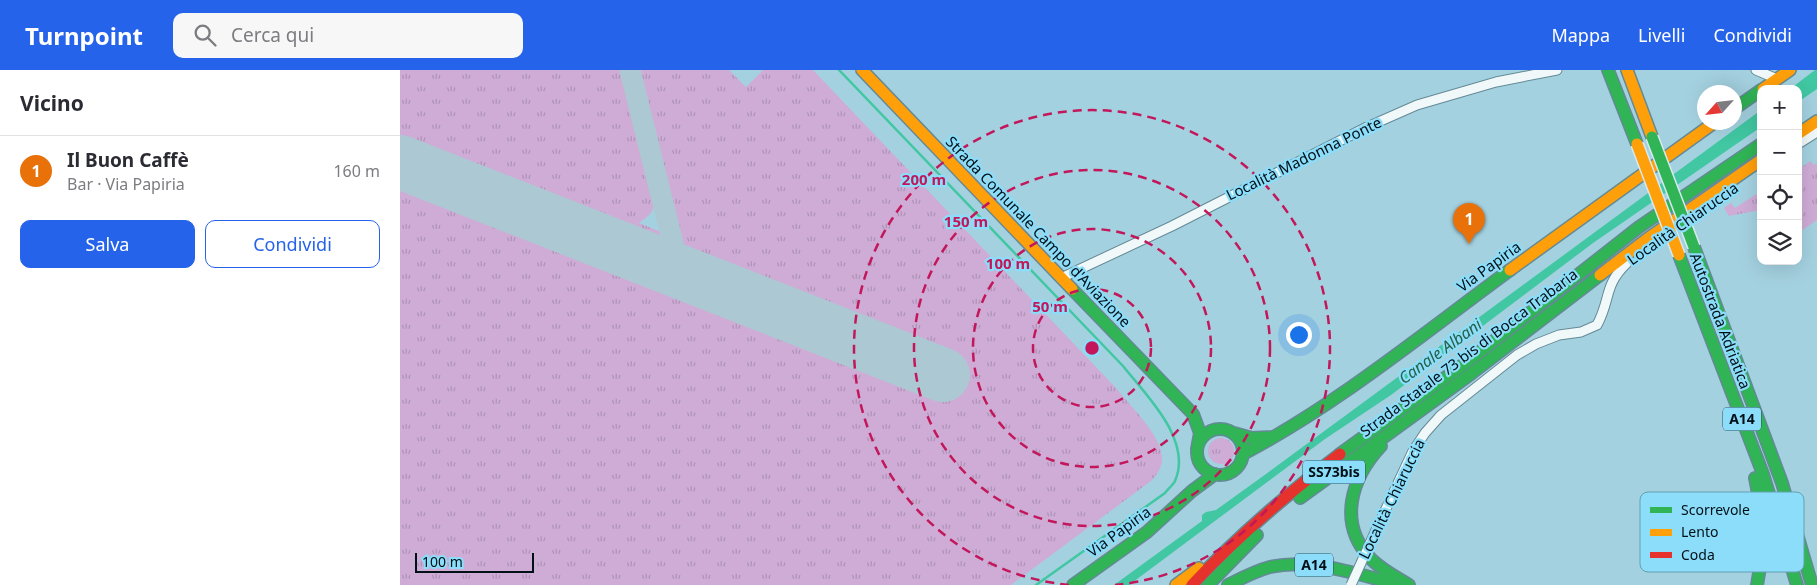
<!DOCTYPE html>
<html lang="it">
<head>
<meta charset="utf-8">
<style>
	:root { --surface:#fff; --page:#f7f7f7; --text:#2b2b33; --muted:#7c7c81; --line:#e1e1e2; --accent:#2563eb }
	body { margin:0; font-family:"Noto Sans",sans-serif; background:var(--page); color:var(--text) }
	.controls { position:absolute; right:15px; top:15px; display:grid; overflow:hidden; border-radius:10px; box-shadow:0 5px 20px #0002 }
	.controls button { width:45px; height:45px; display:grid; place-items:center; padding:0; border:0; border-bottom:1px solid var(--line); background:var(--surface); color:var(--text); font:25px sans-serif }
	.compass { position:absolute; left:1297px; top:15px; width:45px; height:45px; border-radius:50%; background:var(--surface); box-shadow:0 5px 20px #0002; rotate:243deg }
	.scale { position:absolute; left:15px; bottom:12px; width:119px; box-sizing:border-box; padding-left:5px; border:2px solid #001017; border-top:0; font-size:14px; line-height:18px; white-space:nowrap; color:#001017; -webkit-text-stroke:4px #8cddf9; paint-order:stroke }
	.you { position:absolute; left:898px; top:264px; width:18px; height:18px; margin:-12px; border:4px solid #fff; border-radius:50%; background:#1a73e8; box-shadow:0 0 0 8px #1a73e833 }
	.badge { display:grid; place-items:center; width:32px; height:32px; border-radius:50%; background:var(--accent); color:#fff; font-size:16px; font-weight:700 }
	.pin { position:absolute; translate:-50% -41px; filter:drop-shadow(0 1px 2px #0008) }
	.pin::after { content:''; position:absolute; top:26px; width:18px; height:15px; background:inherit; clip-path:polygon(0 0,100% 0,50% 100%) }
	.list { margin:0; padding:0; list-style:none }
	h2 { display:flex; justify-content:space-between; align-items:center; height:65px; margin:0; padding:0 20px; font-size:21px }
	h2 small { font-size:16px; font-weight:400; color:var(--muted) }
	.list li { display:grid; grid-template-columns:32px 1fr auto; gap:15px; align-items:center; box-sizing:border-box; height:70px; padding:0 20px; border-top:1px solid var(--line) }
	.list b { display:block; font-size:19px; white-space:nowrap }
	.list p { margin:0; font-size:16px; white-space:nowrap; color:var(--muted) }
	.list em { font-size:16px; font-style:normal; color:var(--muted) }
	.actions { display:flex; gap:10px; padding:15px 20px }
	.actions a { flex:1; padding:11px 0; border:1px solid var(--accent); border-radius:10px; text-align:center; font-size:18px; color:var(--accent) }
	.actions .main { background:var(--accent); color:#fff }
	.icon { flex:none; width:28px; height:28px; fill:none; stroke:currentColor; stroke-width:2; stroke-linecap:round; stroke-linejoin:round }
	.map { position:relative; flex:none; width:1417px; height:515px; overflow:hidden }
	header { display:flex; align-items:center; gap:30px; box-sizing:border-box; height:70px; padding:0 25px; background:var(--accent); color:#fff }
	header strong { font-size:24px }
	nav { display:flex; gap:28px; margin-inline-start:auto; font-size:18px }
	.search { width:350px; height:45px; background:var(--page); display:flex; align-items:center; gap:12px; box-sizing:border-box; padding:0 18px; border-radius:10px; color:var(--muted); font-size:19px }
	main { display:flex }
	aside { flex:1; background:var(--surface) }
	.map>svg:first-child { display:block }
	.grass { fill:url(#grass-tufts) }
	.water { fill:#41c7a2 }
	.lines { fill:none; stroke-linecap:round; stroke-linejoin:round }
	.stream { stroke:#41c7a2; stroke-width:2.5 }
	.taxiway { stroke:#acc9d3; stroke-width:21 }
	.runway { stroke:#acc9d3; stroke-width:54 }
	.street-casing { stroke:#638a95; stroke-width:11 }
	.fast-casing { stroke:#638a95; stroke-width:14 }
	.slow-casing { stroke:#638a95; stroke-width:14 }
	.jam-casing { stroke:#638a95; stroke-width:14 }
	.street { stroke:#f1f8fa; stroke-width:9 }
	.fast { stroke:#30b455; stroke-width:11 }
	.slow { stroke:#ff9f0a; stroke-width:11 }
	.jam { stroke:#e5322d; stroke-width:11 }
	.street-bridge-casing { stroke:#638a95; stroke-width:11; stroke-linecap:butt }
	.fast-bridge-casing { stroke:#d6eaf1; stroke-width:14; stroke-linecap:butt }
	.slow-bridge-casing { stroke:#d6eaf1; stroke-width:14; stroke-linecap:butt }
	.street-bridge { stroke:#f1f8fa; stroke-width:9 }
	.fast-bridge { stroke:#30b455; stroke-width:11 }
	.slow-bridge { stroke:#ff9f0a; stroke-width:11 }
	.ring { fill:none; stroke:#c2185b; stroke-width:2.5; stroke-dasharray:9 6 }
	.labels { text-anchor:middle; stroke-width:4.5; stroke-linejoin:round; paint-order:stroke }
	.shield { fill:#8cddf9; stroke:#2a4e5b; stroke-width:1 }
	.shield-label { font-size:14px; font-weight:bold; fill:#001017 }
	.street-label { font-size:15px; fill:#001017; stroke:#8cddf9 }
	.water-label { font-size:16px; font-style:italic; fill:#266047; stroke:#8cddf9 }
	.key { fill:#8cddf9; stroke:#62a0b5; stroke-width:1 }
	.key-label { font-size:14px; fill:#001017 }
	.centre { fill:#c2185b; stroke:#8cddf9; stroke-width:2.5 }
	.ring-label { font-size:15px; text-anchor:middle; font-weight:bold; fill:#c2185b; stroke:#8cddf9; stroke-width:4.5; stroke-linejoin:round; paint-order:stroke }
</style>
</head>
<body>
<header>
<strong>Turnpoint</strong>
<div class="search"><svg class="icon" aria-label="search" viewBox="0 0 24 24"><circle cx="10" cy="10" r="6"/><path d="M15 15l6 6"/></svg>Cerca qui</div>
<nav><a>Mappa</a><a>Livelli</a><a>Condividi</a></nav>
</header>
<main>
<aside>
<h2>Vicino<small></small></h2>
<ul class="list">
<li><span class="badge" style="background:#e8710a">1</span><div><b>Il Buon Caffè</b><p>Bar · Via Papiria</p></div><em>160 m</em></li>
</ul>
<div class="actions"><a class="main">Salva</a><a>Condividi</a></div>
</aside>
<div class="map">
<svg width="1417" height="515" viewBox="0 0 1417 515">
	<defs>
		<pattern id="grass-tufts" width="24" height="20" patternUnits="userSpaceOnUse" patternTransform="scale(1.25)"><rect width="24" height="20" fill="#ceacd6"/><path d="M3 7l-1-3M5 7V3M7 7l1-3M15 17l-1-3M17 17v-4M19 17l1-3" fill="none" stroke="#af93b7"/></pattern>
	</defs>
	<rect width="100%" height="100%" fill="#a4d1e0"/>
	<!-- grass -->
	<path class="grass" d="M 0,0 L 221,0 L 255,132 C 253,144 248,146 239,153 L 283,171 L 240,0 L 329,0 L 346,17 L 363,0 L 413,0 L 716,318 C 730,336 764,367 762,391 C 761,399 756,406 751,411 L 611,515 L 0,515 Z
		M 1411,91 L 1413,95 L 1417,93 L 1417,150 L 1398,163 L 1398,99 Z
		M 1361,121 L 1361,142 L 1355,141 L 1329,146 L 1324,138 L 1331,133 L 1335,138 Z
		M808 381a13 13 0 1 1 26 0a13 13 0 1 1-26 0Z"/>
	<!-- water -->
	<path class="water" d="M 1415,0 L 1417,0 L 1417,19 L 1398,32 L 1398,19 L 1390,19 Z
		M 1361,40 L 1361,57 L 1193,173 L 991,325 L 925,369 L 729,515 L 714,515 L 802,451 L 802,445 L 806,442 L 816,440 L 866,404 Z"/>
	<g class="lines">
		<!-- stream -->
		<path class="stream" d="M 439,0 L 723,296 C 746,325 793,370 775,411 C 773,415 768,419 765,423 L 636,515"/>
		<!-- taxiway -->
		<path class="taxiway" d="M 230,0 L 280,202"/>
		<!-- runway -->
		<path class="runway" d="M 0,92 L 543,305"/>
		<defs>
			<path id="street" d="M 1356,0 L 1377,9
				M 1398,74 L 1417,62
				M 661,208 L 772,156 L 967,57 L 1017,35 L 1096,12 L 1157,0
				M 976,460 L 1013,381 L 1025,363 L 1041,345 L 1117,285 L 1136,274 L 1159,265 L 1181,262 L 1197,255 C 1211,230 1203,216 1227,193"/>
			<path id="fast" d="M 1208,0 L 1237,74
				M 1334,39 L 1361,20
				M 1294,177 L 1382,413 L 1412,515
				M 1279,185 L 1363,404 L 1397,515
				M 672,219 L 793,344 L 800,363 L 797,379
				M797 382a23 23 0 1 1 46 0a23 23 0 1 1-46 0Z
				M 834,363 L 852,368 L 872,367
				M 981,376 C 951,408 937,454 971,489 C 982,500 996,507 1009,515
				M 843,384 C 938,334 1024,263 1110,200
				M 940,384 L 1067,292 L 1239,157 L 1361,74
				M 1355,408 C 1363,444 1364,479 1357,515
				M 900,428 L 1072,303 L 1200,205
				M 673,515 L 747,462 L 792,421 L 815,404
				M 808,515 L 857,465
				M 828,515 C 842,508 855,501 870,497 C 913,487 960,506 1002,515"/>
			<path id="slow" d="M 462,0 L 672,219
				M 1227,0 L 1252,67
				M 1363,19 L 1390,0
				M 1398,64 L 1417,51
				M 1110,200 L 1315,52
				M 1200,205 L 1247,169 L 1361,90
				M 776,515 L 799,498"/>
			<path id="jam" d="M 792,515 C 838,466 887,424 940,384"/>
		</defs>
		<!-- street casing -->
		<use href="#street" class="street-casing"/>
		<!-- fast casing -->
		<use href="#fast" class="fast-casing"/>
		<!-- slow casing -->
		<use href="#slow" class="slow-casing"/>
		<!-- jam casing -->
		<use href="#jam" class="jam-casing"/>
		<!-- street -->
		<use href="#street" class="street"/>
		<!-- fast -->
		<use href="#fast" class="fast"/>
		<!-- slow -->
		<use href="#slow" class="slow"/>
		<!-- jam -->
		<use href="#jam" class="jam"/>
		<defs>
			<path id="street-bridge" d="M 951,515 L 976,460"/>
			<path id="fast-bridge" d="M 1252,67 L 1294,177"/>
			<path id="slow-bridge" d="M 1237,74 L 1279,185"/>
		</defs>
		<!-- street-bridge casing -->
		<use href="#street-bridge" class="street-bridge-casing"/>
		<!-- fast-bridge casing -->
		<use href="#fast-bridge" class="fast-bridge-casing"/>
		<!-- slow-bridge casing -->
		<use href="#slow-bridge" class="slow-bridge-casing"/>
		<!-- street-bridge -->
		<use href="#street-bridge" class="street-bridge"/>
		<!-- fast-bridge -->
		<use href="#fast-bridge" class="fast-bridge"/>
		<!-- slow-bridge -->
		<use href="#slow-bridge" class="slow-bridge"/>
	</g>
	<!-- distance rings -->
	<g class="ring">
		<circle cx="692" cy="278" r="59"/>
		<circle cx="692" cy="278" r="119"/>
		<circle cx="692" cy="278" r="178"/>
		<path d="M669 515A238 238 0 1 1 715 515"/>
	</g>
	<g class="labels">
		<!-- shield labels -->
		<g class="shield">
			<rect x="1323" y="337.5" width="38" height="23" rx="4"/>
			<rect x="903" y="390.5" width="62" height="23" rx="4"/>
			<rect x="895" y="483.5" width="38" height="23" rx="4"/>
		</g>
		<g class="shield-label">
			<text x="1342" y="354">A14</text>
			<text x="934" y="407">SS73bis</text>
			<text x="914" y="500">A14</text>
		</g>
		<!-- street labels -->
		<g class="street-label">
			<text transform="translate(904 89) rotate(-26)" y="5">Località Madonna Ponte</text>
			<text transform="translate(1283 154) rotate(-35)" y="5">Località Chiaruccia</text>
			<text transform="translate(638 162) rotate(46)" y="5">Strada Comunale Campo d'Aviazione</text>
			<text transform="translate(1089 197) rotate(-36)" y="5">Via Papiria</text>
			<text transform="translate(1320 251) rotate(69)" y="5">Autostrada Adriatica</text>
			<text transform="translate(1069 283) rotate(-37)" y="5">Strada Statale 73 bis di Bocca Trabaria</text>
			<text transform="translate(992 429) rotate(-64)" y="5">Località Chiaruccia</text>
			<text transform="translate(719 462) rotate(-36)" y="5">Via Papiria</text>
		</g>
		<!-- water labels -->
		<g class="water-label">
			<text transform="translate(1040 281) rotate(-36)" y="6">Canale Albani</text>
		</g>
	</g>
	<!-- legend -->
	<rect x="1240" y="422" width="164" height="80" rx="8" class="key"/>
	<rect x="1250" y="437" width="22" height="6" fill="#30b455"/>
	<rect x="1250" y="459" width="22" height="7" fill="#ff9f0a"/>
	<rect x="1250" y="482" width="22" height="6" fill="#e5322d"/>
	<g class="key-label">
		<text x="1281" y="445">Scorrevole</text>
		<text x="1281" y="467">Lento</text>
		<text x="1281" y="490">Coda</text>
	</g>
	<circle cx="692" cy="278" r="8" class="centre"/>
	<g class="ring-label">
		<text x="524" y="115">200 m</text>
		<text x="566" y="157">150 m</text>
		<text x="608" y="199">100 m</text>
		<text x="650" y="242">50 m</text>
	</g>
</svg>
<div class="controls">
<button>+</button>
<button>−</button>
<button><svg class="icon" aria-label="locate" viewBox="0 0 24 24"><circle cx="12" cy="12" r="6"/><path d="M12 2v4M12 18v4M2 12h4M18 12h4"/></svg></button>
<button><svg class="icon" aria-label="layers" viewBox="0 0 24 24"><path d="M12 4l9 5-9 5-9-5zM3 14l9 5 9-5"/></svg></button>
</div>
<svg class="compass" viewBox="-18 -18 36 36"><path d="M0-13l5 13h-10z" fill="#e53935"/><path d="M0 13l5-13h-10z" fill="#7c7c81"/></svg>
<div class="scale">100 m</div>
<div class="you"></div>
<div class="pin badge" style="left:1069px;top:174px;background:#e8710a">1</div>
</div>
</main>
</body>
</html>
